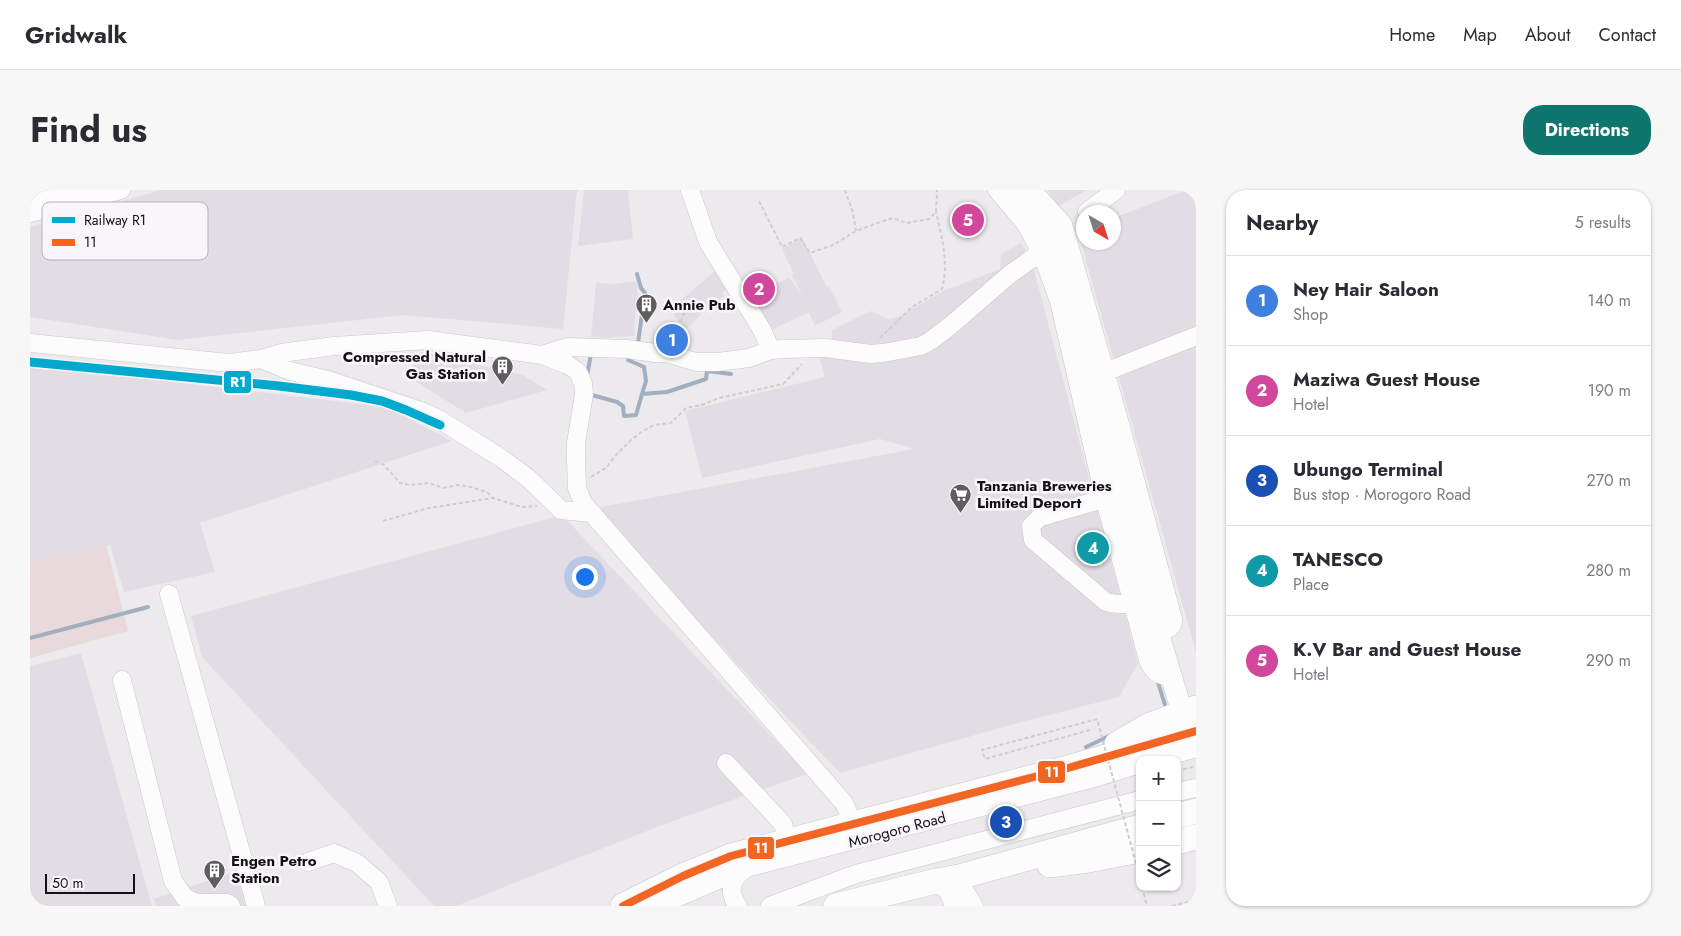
<!DOCTYPE html>
<html lang="en">
<head>
<meta charset="utf-8">
<style>
	:root { --surface:#fff; --page:#f7f7f7; --text:#2b2b33; --muted:#7c7c81; --line:#e1e1e2; --accent:#0f766e }
	body { margin:0; font-family:Jost,sans-serif; background:var(--page); color:var(--text) }
	.controls { position:absolute; right:15px; bottom:15px; display:grid; overflow:hidden; border-radius:10px; box-shadow:0 1px 4px #0004 }
	.controls button { width:45px; height:45px; display:grid; place-items:center; padding:0; border:0; border-bottom:1px solid var(--line); background:var(--surface); color:var(--text); font:25px sans-serif }
	.compass { position:absolute; left:1046px; top:15px; width:45px; height:45px; border-radius:50%; background:var(--surface); box-shadow:0 1px 4px #0004; rotate:141deg }
	.scale { position:absolute; left:15px; bottom:12px; width:90px; box-sizing:border-box; padding-left:5px; border:2px solid #131113; border-top:0; font-size:14px; line-height:18px; white-space:nowrap; color:#131113; -webkit-text-stroke:4px #f9f6fb; paint-order:stroke }
	.you { position:absolute; left:554px; top:386px; width:18px; height:18px; margin:-12px; border:4px solid #fff; border-radius:50%; background:#1a73e8; box-shadow:0 0 0 8px #1a73e833 }
	.badge { display:grid; place-items:center; width:32px; height:32px; border-radius:50%; background:var(--accent); color:#fff; font-size:16px; font-weight:700 }
	.pin { position:absolute; translate:-50% -50%; border:2px solid #fff; box-shadow:0 1px 5px #0006 }
	.list { margin:0; padding:0; list-style:none }
	h2 { display:flex; justify-content:space-between; align-items:center; height:65px; margin:0; padding:0 20px; font-size:21px }
	h2 small { font-size:16px; font-weight:400; color:var(--muted) }
	.list li { display:grid; grid-template-columns:32px 1fr auto; gap:15px; align-items:center; box-sizing:border-box; height:90px; padding:0 20px; border-top:1px solid var(--line) }
	.list b { display:block; font-size:19px; white-space:nowrap }
	.list p { margin:0; font-size:16px; white-space:nowrap; color:var(--muted) }
	.list em { font-size:16px; font-style:normal; color:var(--muted) }
	.icon { flex:none; width:28px; height:28px; fill:none; stroke:currentColor; stroke-width:2; stroke-linecap:round; stroke-linejoin:round }
	.map { position:relative; flex:none; width:1166px; height:716px; overflow:hidden; border-radius:20px }
	header { display:flex; align-items:center; gap:30px; box-sizing:border-box; height:70px; padding:0 25px; background:var(--surface); border-bottom:1px solid var(--line) }
	header strong { font-size:24px }
	nav { display:flex; gap:28px; margin-inline-start:auto; font-size:18px }
	.intro { display:flex; align-items:center; justify-content:space-between; box-sizing:border-box; height:120px; padding:0 30px }
	h1 { margin:0; font-size:35px }
	.button { padding:12px 22px; border-radius:20px; background:var(--accent); color:#fff; font-size:18px; font-weight:700 }
	main { display:flex; gap:30px; padding:0 30px }
	aside { flex:1; background:var(--surface); border-radius:20px; box-shadow:0 1px 4px #0004 }
	.map>svg:first-child { display:block }
	.built { fill:#e2dde5 }
	.green { fill:#e8d9db }
	.lines { fill:none; stroke-linecap:round; stroke-linejoin:round }
	.stream { stroke:#a2afc0; stroke-width:4 }
	.minor-casing { stroke:#c9c7c9; stroke-width:19 }
	.major-casing { stroke:#c9c7c9; stroke-width:22 }
	.highway-casing { stroke:#c9c7c9; stroke-width:26 }
	.path { stroke:#cfcecf; stroke-width:2; stroke-dasharray:4 2.5; stroke-linecap:butt }
	.minor { stroke:#fcfcfc; stroke-width:18 }
	.major { stroke:#fcfcfc; stroke-width:21 }
	.highway { stroke:#fcfcfc; stroke-width:25 }
	.path-bridge { stroke:#cfcecf; stroke-width:2; stroke-dasharray:4 2.5; stroke-linecap:butt }
	.bus-1-casing { stroke:#f9f6fb; stroke-width:11 }
	.bus-1 { stroke:#f26522; stroke-width:8 }
	.rail-1-casing { stroke:#f9f6fb; stroke-width:12 }
	.rail-1 { stroke:#00a9ce; stroke-width:9 }
	.labels { text-anchor:middle; stroke-width:5; stroke-linejoin:round; paint-order:stroke }
	.poi-label { font-size:15px; font-weight:bold; fill:#131113; stroke:#f9f6fb; text-anchor:start }
	.street-label { font-size:15px; fill:#131113; stroke:#f9f6fb }
	.key { fill:#f9f6fb; stroke:#b4b1b5; stroke-width:1 }
	.key-label { font-size:14px; fill:#131113 }
	.line-badge { stroke:#f9f6fb; stroke-width:2 }
	.badge-label { font-size:14px; text-anchor:middle; font-weight:bold; fill:#fff }
</style>
</head>
<body>
<header>
<strong>Gridwalk</strong>
<nav><a>Home</a><a>Map</a><a>About</a><a>Contact</a></nav>
</header>
<div class="intro"><h1>Find us</h1><a class="button">Directions</a></div>
<main>
<div class="map">
<svg width="1166" height="716" viewBox="0 0 1166 716">
	<rect width="100%" height="100%" fill="#eceaed"/>
	<!-- built -->
	<path class="built" d="M 132,0 L 547,0 L 533,139 L 373,125 L 148,150 L 0,127 L 0,37 Z
		M 554,0 L 602,0 L 598,1 L 603,49 L 548,56 Z
		M 1017,0 L 1057,0 L 1029,16 Z
		M 1156,0 L 1166,0 L 1166,462 L 1048,42 L 1053,39 L 1054,52 L 1084,52 L 1084,28 Z
		M 772,47 L 797,97 L 799,96 L 812,122 L 785,136 L 779,123 L 775,124 L 737,142 L 719,108 L 744,92 L 746,95 L 759,87 L 773,107 L 762,85 L 764,84 L 752,59 Z
		M 991,53 L 1001,69 L 1108,473 L 1089,507 L 988,533 L 810,583 L 730,499 L 566,318 L 884,259 L 850,249 L 672,288 L 655,221 L 795,187 L 785,153 L 802,150 L 802,140 L 841,121 L 858,129 L 868,127 L 911,102 L 970,79 L 971,64 Z
		M 686,80 L 700,96 L 692,103 L 694,106 L 671,123 L 671,125 L 656,139 L 644,126 L 649,112 Z
		M 599,92 L 607,92 L 608,110 L 606,117 L 604,146 L 583,147 L 583,148 L 561,147 L 566,93 L 582,94 Z
		M 391,162 L 493,185 L 517,200 L 436,223 L 377,186 Z
		M 0,175 L 339,215 L 367,223 L 422,251 L 170,333 L 185,382 L 94,402 L 80,355 L 0,373 Z
		M 532,325 L 777,584 L 640,632 L 426,716 L 404,716 L 172,467 L 161,426 Z
		M 51,463 L 122,716 L 0,716 L 0,476 Z
		M 209,680 L 220,716 L 126,716 L 124,709 Z"/>
	<!-- green -->
	<path class="green" d="M 76,354 L 98,441 L 0,468 L 0,372 Z"/>
	<g class="lines">
		<!-- stream -->
		<path class="stream" d="M 607,84 L 611,98 L 615,103 L 608,153
			M 601,166 L 598,170 L 614,177 L 616,191 L 612,204 L 637,202 L 676,189 L 677,181 L 701,184
			M 557,186 L 561,164
			M 560,202 L 562,205 L 587,212 L 593,216 L 594,226 L 606,225 L 612,204
			M 0,448 L 118,417
			M 1127,489 L 1135,515
			M 1056,557 L 1081,545"/>
		<defs>
			<path id="minor" d="M 660,0 L 678,52 L 732,140 L 741,160
				M 967,0 L 995,33 L 1011,62 L 1029,111 L 1075,310 L 1118,470 C 1123,483 1128,485 1142,487
				M 1002,0 L 1033,34 L 1087,223 L 1143,429 C 1144,439 1135,440 1128,442
				M 1057,22 L 1086,0
				M 0,23 L 91,0
				M 0,153 L 199,173 L 231,169 L 251,163 L 304,156 L 398,150 L 512,165 L 538,175 L 548,182 L 553,193 L 554,204 L 546,253 L 546,270 L 547,298 L 553,313 L 814,613 L 824,635
				M 512,165 L 537,157 L 597,159 L 625,163 L 636,163 L 666,172 L 688,172 L 719,168 L 741,160 L 753,159 L 796,158 L 840,164 L 853,163 L 891,156 L 900,151 L 920,136 L 979,85 L 1011,62
				M 231,169 L 260,181 L 298,190 L 391,221 L 410,230 L 471,268 L 498,288 L 531,320 L 561,323
				M 1075,182 L 1166,146
				M 1084,306 L 1010,327 L 1001,336 L 1003,350 L 1076,412 C 1091,416 1100,414 1114,409
				M 139,404 L 226,716
				M 92,490 L 143,691 L 155,708 L 166,713 L 197,713 L 201,716
				M 1125,570 L 1166,558
				M 696,573 L 753,634 L 758,651
				M 1147,602 L 1166,598
				M 278,672 L 304,663 L 327,673 L 349,692 L 358,716
				M 926,687 L 944,716
				M 906,691 L 918,701 L 924,716
				M 628,716 L 716,678 L 1068,587 L 1110,574
				M 708,716 C 697,702 702,688 715,679
				M 740,716 L 826,684 L 1110,610"/>
			<path id="major" d="M 989,0 L 1009,28 L 1031,73 L 1093,303 L 1128,442 L 1152,522
				M 0,12 L 47,0"/>
			<path id="highway" d="M 1087,554 L 1118,536 L 1166,518
				M 1147,626 L 1166,621
				M 1147,652 L 1166,647
				M 1020,675 L 1058,670 L 1110,660
				M 593,716 L 653,686 L 701,666 L 1031,580 L 1166,541
				M 806,716 L 906,691 L 929,687 L 1110,637"/>
		</defs>
		<!-- minor casing -->
		<use href="#minor" class="minor-casing"/>
		<!-- major casing -->
		<use href="#major" class="major-casing"/>
		<!-- highway casing -->
		<use href="#highway" class="highway-casing"/>
		<!-- path -->
		<path class="path" d="M 815,0 L 823,23 L 826,41
			M 729,11 L 752,57 L 770,48 L 780,63 L 803,55 L 826,41 L 856,30 L 863,28 L 877,33 L 899,29 L 906,22 L 907,0
			M 850,148 L 882,117 L 912,99 C 919,74 912,47 906,22
			M 648,151 L 652,126 L 658,119
			M 345,271 L 354,275 L 370,293 L 380,295 L 399,293 L 413,298 L 428,295 L 437,296 L 457,302 L 463,308
			M 561,287 L 577,277 L 584,267 L 602,249 L 613,241 L 624,235 L 641,233 L 656,218 L 672,215 L 689,208 L 753,194 L 772,174
			M 353,331 L 399,318 L 463,308 L 492,317 L 507,316
			M 1147,581 L 1166,576
			M 1112,697 L 1117,716
			M 1142,716 L 1166,710"/>
		<!-- minor -->
		<use href="#minor" class="minor"/>
		<!-- major -->
		<use href="#major" class="major"/>
		<!-- highway -->
		<use href="#highway" class="highway"/>
		<!-- path-bridge -->
		<path class="path-bridge" d="M 1060,540 L 955,569 L 952,560 L 1067,529 L 1110,688"/>
		<defs>
			<path id="bus-1" d="M 593,716 L 653,686 L 701,666 L 1031,580 L 1166,541"/>
		</defs>
		<!-- bus-1 casing -->
		<use href="#bus-1" class="bus-1-casing"/>
		<!-- bus-1 -->
		<use href="#bus-1" class="bus-1"/>
		<defs>
			<path id="rail-1" d="M 0,172 L 249,196 L 321,205 L 352,211 L 376,220 L 410,235"/>
		</defs>
		<!-- rail-1 casing -->
		<use href="#rail-1" class="rail-1-casing"/>
		<!-- rail-1 -->
		<use href="#rail-1" class="rail-1"/>
	</g>
	<!-- icons -->
	<defs>
		<symbol id="building-pin" viewBox="-11 -11 22 30"><path d="M0 17L-7.5 6A9.5 9.5 0 1 1 7.5 6Z" fill="#5f5d5f" stroke="#f9f6fb"/><path d="M-4-6H4V6H1V3H-1V6H-4ZM-2.5-4.3h1.7v1.8h-1.7ZM.8-4.3h1.7v1.8H.8ZM-2.5-1h1.7V.8h-1.7ZM.8-1h1.7V.8H.8Z" fill="#fff"/></symbol>
		<symbol id="supermarket-pin" viewBox="-11 -11 22 30"><path d="M0 17L-7.5 6A9.5 9.5 0 1 1 7.5 6Z" fill="#5f5d5f" stroke="#f9f6fb"/><path d="M-6-5.5h2.5l.6 2H6L4.5 2H-2.5L-4.4-4H-6ZM-1.5 3.2a1.3 1.3 0 1 0 .1 0ZM3 3.2a1.3 1.3 0 1 0 .1 0Z" fill="#fff"/></symbol>
	</defs>
	<g fill-rule="evenodd">
		<use href="#building-pin" x="604" y="102" width="25" height="34"/>
		<use href="#building-pin" x="460" y="164" width="25" height="34"/>
		<use href="#supermarket-pin" x="918" y="292" width="25" height="34"/>
		<use href="#building-pin" x="172" y="668" width="25" height="34"/>
	</g>
	<g class="labels">
		<!-- poi labels -->
		<g class="poi-label">
			<text x="633" y="120">Annie Pub</text>
			<text x="456" y="172" text-anchor="end">Compressed Natural<tspan x="456" dy="17">Gas Station</tspan></text>
			<text x="947" y="301">Tanzania Breweries<tspan x="947" dy="17">Limited Deport</tspan></text>
			<text x="201" y="676">Engen Petro<tspan x="201" dy="17">Station</tspan></text>
		</g>
		<!-- street labels -->
		<g class="street-label">
			<text transform="translate(867 640) rotate(-15)" y="5">Morogoro Road</text>
		</g>
	</g>
	<!-- legend -->
	<rect x="12" y="12" width="166" height="58" rx="8" class="key"/>
	<rect x="22" y="27" width="23" height="6" fill="#00a9ce"/>
	<rect x="22" y="49" width="23" height="7" fill="#f26522"/>
	<g class="key-label">
		<text x="54" y="35">Railway R1</text>
		<text x="54" y="57">11</text>
	</g>
	<g class="line-badge">
		<rect x="193" y="180" width="29" height="24" rx="5" fill="#00a9ce"/>
		<rect x="1007" y="570" width="29" height="24" rx="5" fill="#f26522"/>
		<rect x="717" y="646" width="28" height="24" rx="5" fill="#f26522"/>
	</g>
	<g class="badge-label">
		<text x="208" y="197">R1</text>
		<text x="1022" y="587">11</text>
		<text x="731" y="663">11</text>
	</g>
</svg>
<div class="controls">
<button>+</button>
<button>−</button>
<button><svg class="icon" aria-label="layers" viewBox="0 0 24 24"><path d="M12 4l9 5-9 5-9-5zM3 14l9 5 9-5"/></svg></button>
</div>
<svg class="compass" viewBox="-18 -18 36 36"><path d="M0-13l5 13h-10z" fill="#e53935"/><path d="M0 13l5-13h-10z" fill="#7c7c81"/></svg>
<div class="scale">50 m</div>
<div class="you"></div>
<div class="pin badge" style="left:642px;top:150px;background:#3f7fe0">1</div>
<div class="pin badge" style="left:729px;top:99px;background:#d1479c">2</div>
<div class="pin badge" style="left:976px;top:632px;background:#1a4fb4">3</div>
<div class="pin badge" style="left:1063px;top:358px;background:#0f9aa8">4</div>
<div class="pin badge" style="left:938px;top:30px;background:#d1479c">5</div>
</div>
<aside>
<h2>Nearby<small>5 results</small></h2>
<ul class="list">
<li><span class="badge" style="background:#3f7fe0">1</span><div><b>Ney Hair Saloon</b><p>Shop</p></div><em>140 m</em></li>
<li><span class="badge" style="background:#d1479c">2</span><div><b>Maziwa Guest House</b><p>Hotel</p></div><em>190 m</em></li>
<li><span class="badge" style="background:#1a4fb4">3</span><div><b>Ubungo Terminal</b><p>Bus stop · Morogoro Road</p></div><em>270 m</em></li>
<li><span class="badge" style="background:#0f9aa8">4</span><div><b>TANESCO</b><p>Place</p></div><em>280 m</em></li>
<li><span class="badge" style="background:#d1479c">5</span><div><b>K.V Bar and Guest House</b><p>Hotel</p></div><em>290 m</em></li>
</ul>
</aside>
</main>
</body>
</html>
